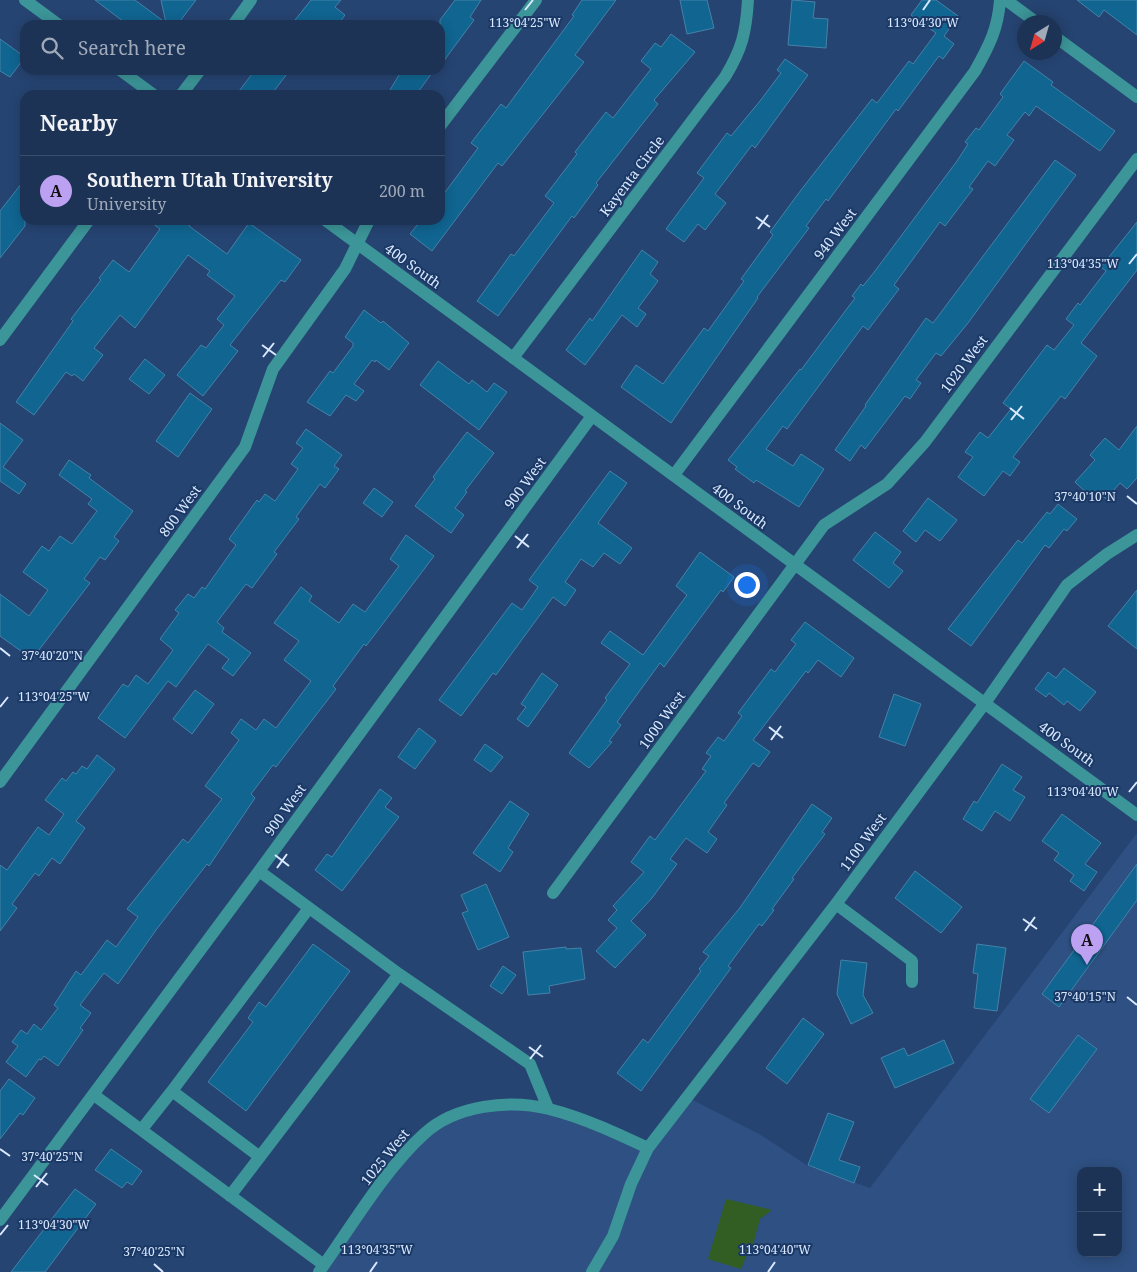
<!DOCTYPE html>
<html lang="en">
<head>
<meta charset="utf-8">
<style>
	:root { --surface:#1c3356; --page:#293f60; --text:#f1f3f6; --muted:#a0aab9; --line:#3a4e6c; --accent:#bca0f2 }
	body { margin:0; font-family:"Noto Serif",serif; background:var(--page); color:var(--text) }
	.controls { position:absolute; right:15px; bottom:15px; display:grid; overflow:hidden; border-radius:10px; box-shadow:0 2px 12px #0003 }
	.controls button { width:45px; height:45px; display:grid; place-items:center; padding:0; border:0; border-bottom:1px solid var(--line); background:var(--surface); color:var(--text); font:25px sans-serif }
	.compass { position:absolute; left:1017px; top:15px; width:45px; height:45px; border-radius:50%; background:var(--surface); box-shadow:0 2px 12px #0003; rotate:217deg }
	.you { position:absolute; left:746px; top:584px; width:18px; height:18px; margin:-12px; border:4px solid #fff; border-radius:50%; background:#1a73e8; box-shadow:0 0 0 8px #1a73e833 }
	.badge { display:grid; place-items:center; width:32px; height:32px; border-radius:50%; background:var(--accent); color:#111; font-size:16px; font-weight:700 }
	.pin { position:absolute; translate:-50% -41px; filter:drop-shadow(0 1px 2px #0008) }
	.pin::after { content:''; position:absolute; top:26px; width:18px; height:15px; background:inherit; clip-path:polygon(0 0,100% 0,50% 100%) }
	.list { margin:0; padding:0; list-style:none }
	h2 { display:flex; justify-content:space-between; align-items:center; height:65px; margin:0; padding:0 20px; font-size:21px }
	h2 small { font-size:16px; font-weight:400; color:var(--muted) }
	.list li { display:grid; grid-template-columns:32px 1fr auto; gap:15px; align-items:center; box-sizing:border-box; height:70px; padding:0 20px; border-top:1px solid var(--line) }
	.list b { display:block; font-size:19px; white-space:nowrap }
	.list p { margin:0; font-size:16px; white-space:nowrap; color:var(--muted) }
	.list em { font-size:16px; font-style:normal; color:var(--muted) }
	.icon { flex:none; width:28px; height:28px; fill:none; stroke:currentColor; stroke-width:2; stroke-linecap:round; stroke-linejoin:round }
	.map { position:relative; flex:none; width:1137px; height:1272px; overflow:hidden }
	.search { position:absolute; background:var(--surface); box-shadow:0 2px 12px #0003; left:20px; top:20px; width:425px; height:55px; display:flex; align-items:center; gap:12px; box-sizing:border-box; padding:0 18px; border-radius:15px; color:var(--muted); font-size:19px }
	.panel { position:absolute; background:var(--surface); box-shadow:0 2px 12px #0003; left:20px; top:90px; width:425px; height:135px; border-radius:15px }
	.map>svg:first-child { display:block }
	.built { fill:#2e5082; fill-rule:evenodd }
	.green { fill:#335e23 }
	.building { fill:#106591; stroke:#4582a8 }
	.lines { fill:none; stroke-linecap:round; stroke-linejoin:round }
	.minor { stroke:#3c9598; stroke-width:12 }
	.ticks { fill:none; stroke:#dae9ff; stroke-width:2 }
	.labels { text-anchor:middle; stroke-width:4; stroke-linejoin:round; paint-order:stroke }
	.street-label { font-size:14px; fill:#dae9ff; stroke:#1b3966 }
	.ticks-label { font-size:12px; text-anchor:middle; fill:#dae9ff; stroke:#1b3966; stroke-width:4; stroke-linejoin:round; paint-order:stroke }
</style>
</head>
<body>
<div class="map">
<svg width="1137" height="1272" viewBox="0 0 1137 1272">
	<rect width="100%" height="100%" fill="#264472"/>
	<!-- built -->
	<path class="built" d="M 1137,833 L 1137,1272 L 319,1272 L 401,1157 L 451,1116 L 521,1105 L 648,1148 L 687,1097 L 761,1135 L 808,1166 L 870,1188 ZM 1081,1171 L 1118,1171 L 1118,1253 L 1081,1253 Z"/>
	<!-- green -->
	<path class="green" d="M 726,1199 L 772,1210 L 760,1219 L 752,1248 L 752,1254 L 747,1255 L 741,1269 L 708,1259 Z"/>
	<!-- building -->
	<path class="building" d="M 95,0 L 135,0 L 166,23 L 161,0 L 196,0 L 177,25 L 128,25 Z
		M 311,0 L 341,0 L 335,7 L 345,15 L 338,25 L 291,25 Z
		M 455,0 L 481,0 L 470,17 L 474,20 L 440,66 L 440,20 Z
		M 582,0 L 616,0 L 575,55 L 584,62 L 502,166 L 498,163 L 432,251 L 410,234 L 421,220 L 440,220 L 440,199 L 478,148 L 471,143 L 501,104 L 506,108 L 574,16 L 572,15 Z
		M 680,0 L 707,0 L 714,28 L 687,34 Z
		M 792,0 L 815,2 L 813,18 L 828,19 L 826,48 L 788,45 Z
		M 922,0 L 936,0 L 958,16 L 944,36 L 954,44 L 943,59 L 939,56 L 898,111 L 896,109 L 828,201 L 826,199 L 806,226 L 809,228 L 757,297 L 758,298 L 671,423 L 621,387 L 636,365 L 663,384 L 704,328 L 708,331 L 744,281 L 741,279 L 773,235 L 770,232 L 801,190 L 872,99 L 877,103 L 909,61 L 913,64 L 936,33 L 911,15 Z
		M 1077,0 L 1137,0 L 1137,35 L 1104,10 L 1099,17 Z
		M 671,34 L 695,52 L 654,100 L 658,104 L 596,183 L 598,185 L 574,218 L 572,216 L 498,316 L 477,301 L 511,254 L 514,256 L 554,203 L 545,196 L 577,154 L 575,152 L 606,112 L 613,118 L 651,69 L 641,61 L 655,43 L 661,47 Z
		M 0,39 L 25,57 L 10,77 L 0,71 Z
		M 785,59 L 808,75 L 755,148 L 752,145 L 715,194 L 726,203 L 705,230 L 698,224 L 684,242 L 666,229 L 704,178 L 697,173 L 727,133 L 731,136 L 760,101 L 781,73 L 777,70 Z
		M 1024,61 L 1053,82 L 1051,85 L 1115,131 L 1100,151 L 1036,106 L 1029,116 L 1025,112 L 1007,135 L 1014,140 L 995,166 L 988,161 L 969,187 L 973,189 L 945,226 L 940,222 L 894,285 L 899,289 L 868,330 L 863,326 L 787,429 L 783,426 L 766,449 L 793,466 L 801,454 L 824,469 L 799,507 L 756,480 L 754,483 L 735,469 L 737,467 L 728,460 L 800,369 L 801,370 L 855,298 L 852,296 L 861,284 L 863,286 L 875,271 L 957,161 L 968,144 L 965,142 L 976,128 L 979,130 L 1003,97 L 1000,94 Z
		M 255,70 L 290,70 L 271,95 L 236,95 Z
		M 402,70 L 434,70 L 416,95 L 387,95 Z
		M 1055,160 L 1076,175 L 968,323 L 941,356 L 936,353 L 916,380 L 921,383 L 910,399 L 905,396 L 865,449 L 861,445 L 850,461 L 835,450 L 866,406 L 865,405 L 926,318 L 933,323 Z
		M 25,179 L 25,226 L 0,258 L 0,211 Z
		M 148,220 L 193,220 L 189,226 L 227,254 L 249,223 L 301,260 L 285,282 L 281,280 L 230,345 L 238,351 L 203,396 L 177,375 L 201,345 L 206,348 L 224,325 L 217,319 L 235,296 L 207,275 L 210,271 L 188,255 L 135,328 L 120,315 L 94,348 L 103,355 L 83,381 L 74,374 L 72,376 L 66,372 L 34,415 L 16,402 L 73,321 L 71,319 L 101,280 L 99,278 L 113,260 L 129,272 L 160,229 Z
		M 1137,222 L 1137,270 L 1081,343 L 1097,356 L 1065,399 L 1061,396 L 1013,457 L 1020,462 L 1010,476 L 1003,471 L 984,496 L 958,477 L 973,457 L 965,452 L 980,432 L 988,438 L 1011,409 L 1003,403 L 1047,345 L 1054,350 L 1074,325 L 1066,319 L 1078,303 L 1080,305 L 1106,271 L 1101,267 Z
		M 642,250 L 658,262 L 650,274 L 658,281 L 638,308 L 646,314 L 637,327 L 622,315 L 585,365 L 566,350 L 590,318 L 592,321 Z
		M 364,310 L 381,323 L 383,321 L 409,343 L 389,370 L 376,360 L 375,362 L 372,360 L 354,384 L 364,391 L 356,401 L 346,395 L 330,416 L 307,402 L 330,371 L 333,373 L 353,346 L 353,343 L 345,337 Z
		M 145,359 L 165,375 L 149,394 L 129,379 Z
		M 438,361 L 469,384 L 472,380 L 487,392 L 494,383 L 507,392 L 479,430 L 420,385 Z
		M 190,393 L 212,409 L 178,457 L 156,441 Z
		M 0,423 L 23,440 L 3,467 L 26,484 L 19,494 L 0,481 Z
		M 1137,426 L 1137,478 L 1127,489 L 1120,483 L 1106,499 L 1099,493 L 1093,499 L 1075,482 L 1095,460 L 1090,455 L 1105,438 L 1119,450 Z
		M 306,429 L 342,455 L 334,466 L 339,469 L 325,488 L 320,484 L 296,517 L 299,519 L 274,552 L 277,554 L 252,588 L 246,584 L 217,622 L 224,628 L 222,632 L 251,653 L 233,676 L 222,668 L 229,659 L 208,644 L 176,687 L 168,681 L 125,738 L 98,718 L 123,684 L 128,687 L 136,675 L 148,684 L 173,650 L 160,639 L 179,613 L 175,610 L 188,594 L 194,598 L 202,587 L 205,589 L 236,545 L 229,539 L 257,500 L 259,502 L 265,494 L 275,501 L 298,469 L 291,464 L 303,448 L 296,443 Z
		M 467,432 L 494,453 L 465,491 L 467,492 L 455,508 L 464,515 L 451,533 L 415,506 L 435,479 L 433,477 Z
		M 69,460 L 91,475 L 89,478 L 133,511 L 114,537 L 119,541 L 105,560 L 100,557 L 84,579 L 90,583 L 32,659 L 0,636 L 0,594 L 29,616 L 48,590 L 23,572 L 42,546 L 49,551 L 60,536 L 72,544 L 97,511 L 88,504 L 92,499 L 59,475 Z
		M 610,471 L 627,483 L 598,523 L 632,548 L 620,564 L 604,553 L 593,567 L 581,559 L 565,582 L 576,590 L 565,606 L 553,597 L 496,675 L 493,673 L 461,716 L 439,700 L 512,603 L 522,610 L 538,587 L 529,580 Z
		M 374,488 L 393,502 L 382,517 L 363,503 Z
		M 928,498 L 957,520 L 940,541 L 925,530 L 916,542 L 903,531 Z
		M 1058,504 L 1077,519 L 1067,531 L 1064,529 L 1049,548 L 1045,545 L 971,646 L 948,629 L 1018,540 L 1022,543 L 1047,512 L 1050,514 Z
		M 875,532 L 901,552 L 893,563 L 903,571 L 889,588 L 853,560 Z
		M 406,535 L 434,556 L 366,646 L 364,644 L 333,686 L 336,689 L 276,767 L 273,765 L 251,794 L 255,798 L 209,866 L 207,864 L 156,930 L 118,984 L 104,973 L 80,1005 L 91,1013 L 80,1028 L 83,1030 L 58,1066 L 44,1056 L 41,1060 L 39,1059 L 26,1077 L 6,1062 L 18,1046 L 12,1042 L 21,1030 L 27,1034 L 34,1024 L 41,1030 L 58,1008 L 54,1005 L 76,971 L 81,975 L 107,940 L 116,947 L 138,917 L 127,909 L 183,839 L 188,843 L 222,799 L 205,786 L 239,740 L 231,733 L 241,719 L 256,730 L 264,719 L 276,728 L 311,681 L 284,660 L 299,641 L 274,623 L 301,587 L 312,596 L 309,601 L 339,623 L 353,604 L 365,612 L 399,566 L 390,559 Z
		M 700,552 L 734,577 L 723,592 L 721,590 L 664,667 L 660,663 L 617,722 L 621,725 L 609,741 L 612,742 L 589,768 L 569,753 L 607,700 L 605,698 L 630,664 L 601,643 L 610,631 L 643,655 L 687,595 L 676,586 Z
		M 1137,590 L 1137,649 L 1108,626 Z
		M 805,622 L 854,658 L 841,677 L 818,660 L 808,673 L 806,671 L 753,740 L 770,752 L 759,767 L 753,763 L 724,803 L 727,805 L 708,832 L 717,839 L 707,853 L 686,838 L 670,859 L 677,864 L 652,898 L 631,921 L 646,935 L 615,968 L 596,951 L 617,928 L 608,920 L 617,910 L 613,906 L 644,872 L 631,862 L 650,836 L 655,840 L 706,771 L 702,769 L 711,756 L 706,753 L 718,737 L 724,741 L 742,716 L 738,713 L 771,669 L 775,672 L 796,644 L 791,640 Z
		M 1064,668 L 1096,692 L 1080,711 L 1067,701 L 1064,705 L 1049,693 L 1046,697 L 1035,689 L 1048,672 L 1056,678 Z
		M 542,673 L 558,685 L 528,727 L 517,719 L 526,707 L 521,704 Z
		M 195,690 L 214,704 L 192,734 L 173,719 Z
		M 894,694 L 921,704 L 905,746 L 879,737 Z
		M 419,728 L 436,741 L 415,769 L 398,757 Z
		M 485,744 L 503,757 L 491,772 L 474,760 Z
		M 97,755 L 115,769 L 76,821 L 85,828 L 60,864 L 52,858 L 39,876 L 35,873 L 12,904 L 17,908 L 0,931 L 0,865 L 7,870 L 38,827 L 49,835 L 64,814 L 45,800 L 62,778 L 66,781 L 73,772 L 76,774 L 82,766 L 87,769 Z
		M 1002,764 L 1022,777 L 1013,790 L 1025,797 L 1010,821 L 995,811 L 982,831 L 963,819 L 974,801 L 977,803 Z
		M 380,789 L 392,798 L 385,807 L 399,817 L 342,891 L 315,870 L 327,854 L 332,857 Z
		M 510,801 L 529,814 L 508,848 L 513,852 L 500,872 L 473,853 Z
		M 812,804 L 832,818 L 822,832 L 825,834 L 792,878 L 794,879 L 772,909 L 774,910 L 762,926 L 759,924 L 728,966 L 731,968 L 641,1091 L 617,1073 L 643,1039 L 648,1043 L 701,971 L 699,969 L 709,956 L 703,952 L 739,909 Z
		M 1062,814 L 1101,843 L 1085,864 L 1097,872 L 1084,891 L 1070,881 L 1074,875 L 1054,860 L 1059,853 L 1042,841 Z
		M 1137,864 L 1137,900 L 1059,1007 L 1042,994 Z
		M 915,871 L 962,907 L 941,933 L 895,898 Z
		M 486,884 L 509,937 L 478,950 L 462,913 L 468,911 L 461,895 Z
		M 313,944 L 350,971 L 246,1111 L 208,1082 L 253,1022 L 248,1018 L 259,1002 L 266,1007 Z
		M 977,944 L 1006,948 L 997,1011 L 974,1008 L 978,974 L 973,973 Z
		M 566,947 L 566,949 L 581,948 L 585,979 L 549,986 L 550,993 L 528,995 L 523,952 Z
		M 841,960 L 867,963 L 863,995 L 873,1013 L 851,1024 L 837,994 Z
		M 503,966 L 516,975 L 502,994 L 490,986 Z
		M 803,1018 L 824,1034 L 787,1084 L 766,1068 Z
		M 1078,1035 L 1097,1049 L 1049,1113 L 1030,1099 Z
		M 944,1040 L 954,1063 L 895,1088 L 881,1058 L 904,1048 L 908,1056 Z
		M 9,1079 L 35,1098 L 23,1115 L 20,1113 L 0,1139 L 0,1091 Z
		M 828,1113 L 854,1122 L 839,1160 L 860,1167 L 854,1183 L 808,1165 Z
		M 111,1149 L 142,1171 L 132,1185 L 127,1182 L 122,1188 L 95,1170 Z
		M 75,1189 L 96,1204 L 45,1272 L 11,1272 Z"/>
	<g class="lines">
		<!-- minor -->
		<path class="minor" d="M 25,0 L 59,25
			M 1006,0 L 1036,22
			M 233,25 L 251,0
			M 1054,36 L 1137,97
			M 120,70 L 154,95
			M 181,95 L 200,70
			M 440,126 L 536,0
			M 325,220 L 1137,815
			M 0,340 L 89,220
			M 513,358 L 725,77 C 742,49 746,33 748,0
			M 674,475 L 975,71 C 989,46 998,29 1000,0
			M 0,782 L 245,447 L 273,369 L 345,269 L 369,220
			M 553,893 L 824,525 L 887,484 L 925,442 L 1137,159
			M 836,904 L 912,961 L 912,982
			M 399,974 L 530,1064 L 548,1108
			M 94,1095 L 324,1265
			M 142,1129 L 172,1091
			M 260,1157 L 172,1091 L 309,908
			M 230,1196 L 399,974 L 259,871
			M 0,1220 L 259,871 L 592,416
			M 319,1272 C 350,1229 385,1169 424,1134 C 455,1105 510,1099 549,1109 C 584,1118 616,1133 648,1148
			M 592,1272 L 613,1236 L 631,1184 L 648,1148 L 836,904 L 985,703 L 1067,585 L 1107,554 L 1137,535"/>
	</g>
	<!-- ticks -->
	<path class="ticks" d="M 525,10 L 533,0M 923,10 L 930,0M 756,217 L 770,227M 758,229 L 768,215M 1129,264 L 1137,254M 262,345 L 276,355M 263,357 L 274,343M 1010,408 L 1024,419M 1011,420 L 1022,406M 1127,496 L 1137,504M 515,536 L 529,547M 517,548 L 528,534M 0,648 L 10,656M 0,707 L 8,697M 769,727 L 783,738M 771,740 L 781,726M 1129,792 L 1137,782M 275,855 L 289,866M 277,868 L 287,854M 1023,919 L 1037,929M 1025,931 L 1035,917M 1127,997 L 1137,1005M 529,1047 L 543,1057M 530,1059 L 541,1045M 0,1149 L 10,1156M 34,1175 L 48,1185M 36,1187 L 47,1173M 0,1235 L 8,1225M 154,1264 L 163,1272M 370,1272 L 377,1262M 768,1272 L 775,1262"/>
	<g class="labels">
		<!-- street labels -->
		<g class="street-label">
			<text transform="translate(632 176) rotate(-53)" y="5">Kayenta Circle</text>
			<text transform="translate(835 234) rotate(-53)" y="5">940 West</text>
			<text transform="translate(413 266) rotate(36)" y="5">400 South</text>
			<text transform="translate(964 364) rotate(-53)" y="5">1020 West</text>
			<text transform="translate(525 483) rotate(-54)" y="5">900 West</text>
			<text transform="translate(740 506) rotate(37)" y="5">400 South</text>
			<text transform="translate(180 511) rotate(-54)" y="5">800 West</text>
			<text transform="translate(662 720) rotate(-54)" y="5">1000 West</text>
			<text transform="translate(1067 744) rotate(36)" y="5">400 South</text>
			<text transform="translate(285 810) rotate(-54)" y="5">900 West</text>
			<text transform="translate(863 842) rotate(-54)" y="5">1100 West</text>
			<text transform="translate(385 1157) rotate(-51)" y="5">1025 West</text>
		</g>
	</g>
	<g class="ticks-label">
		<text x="525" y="27">113°04'25"W</text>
		<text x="923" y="27">113°04'30"W</text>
		<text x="1083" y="268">113°04'35"W</text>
		<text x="1085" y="501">37°40'10"N</text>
		<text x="52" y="660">37°40'20"N</text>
		<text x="54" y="701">113°04'25"W</text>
		<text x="1083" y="796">113°04'40"W</text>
		<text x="1085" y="1001">37°40'15"N</text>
		<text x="52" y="1161">37°40'25"N</text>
		<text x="54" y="1229">113°04'30"W</text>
		<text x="377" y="1254">113°04'35"W</text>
		<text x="775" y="1254">113°04'40"W</text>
		<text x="154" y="1256">37°40'25"N</text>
	</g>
</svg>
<div class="controls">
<button>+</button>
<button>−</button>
</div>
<svg class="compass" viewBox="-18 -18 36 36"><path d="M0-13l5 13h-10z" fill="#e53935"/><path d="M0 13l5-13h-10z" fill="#a0aab9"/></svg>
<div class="you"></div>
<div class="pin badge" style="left:1087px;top:965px">A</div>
<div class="search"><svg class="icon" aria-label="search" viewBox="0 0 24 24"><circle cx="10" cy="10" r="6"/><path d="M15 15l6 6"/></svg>Search here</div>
<section class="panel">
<h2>Nearby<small></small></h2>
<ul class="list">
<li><span class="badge">A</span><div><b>Southern Utah University</b><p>University</p></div><em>200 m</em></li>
</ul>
</section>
</div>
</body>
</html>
